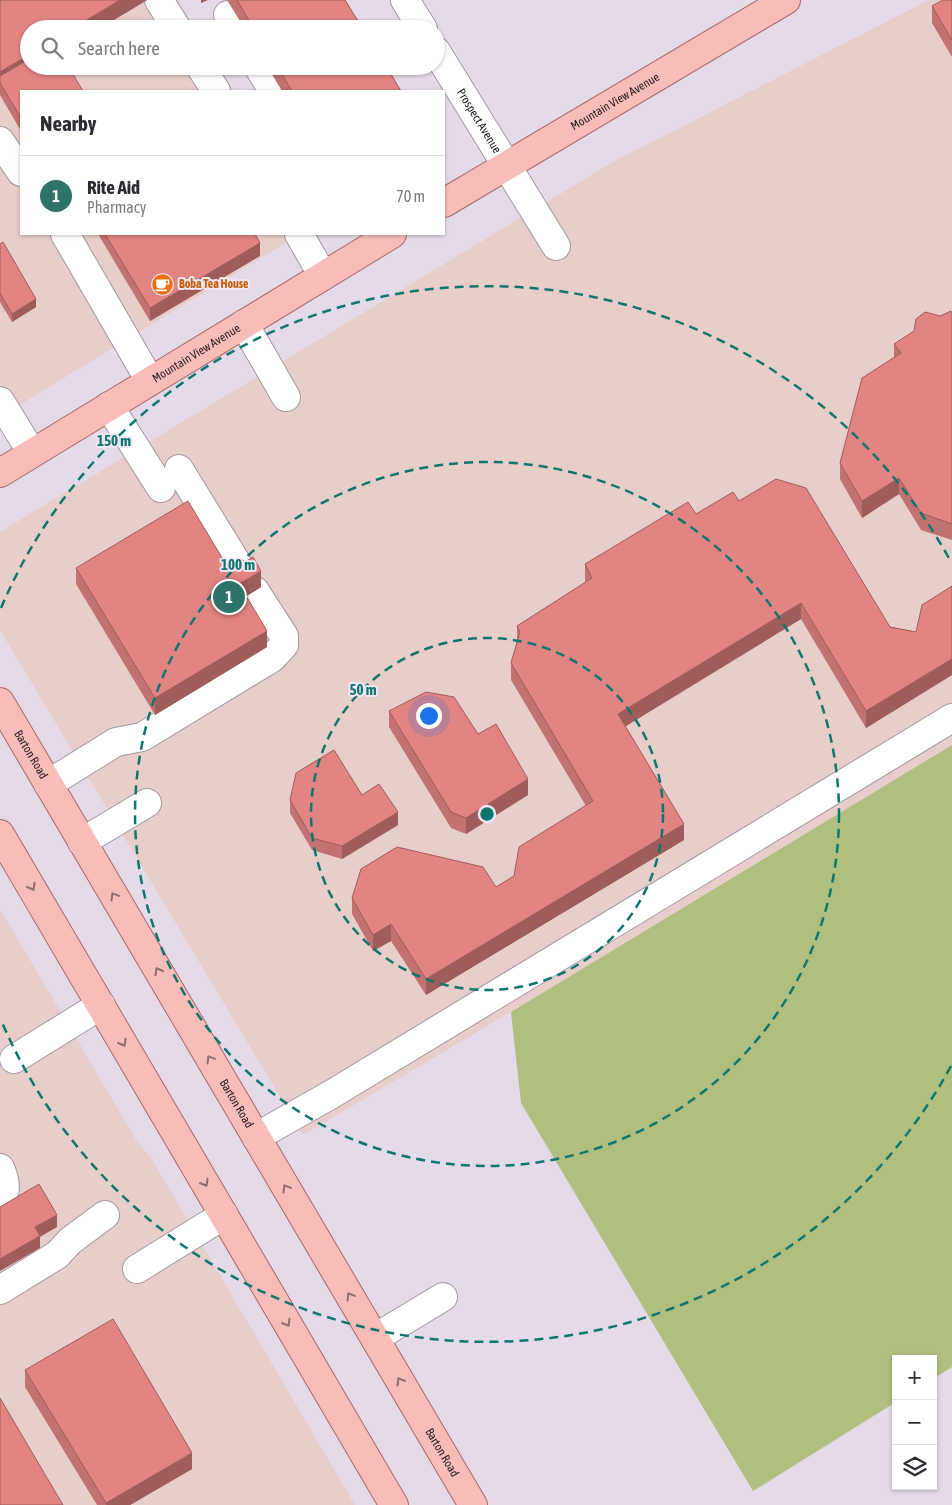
<!DOCTYPE html>
<html lang="en">
<head>
<meta charset="utf-8">
<style>
	:root { --surface:#fff; --page:#f7f7f7; --text:#2b2b33; --muted:#7c7c81; --line:#e1e1e2; --accent:#2d7367 }
	body { margin:0; font-family:"Asap Condensed",sans-serif; background:var(--page); color:var(--text) }
	.controls { position:absolute; right:15px; bottom:15px; display:grid; overflow:hidden; border-radius:0px; box-shadow:0 1px 4px #0004 }
	.controls button { width:45px; height:45px; display:grid; place-items:center; padding:0; border:0; border-bottom:1px solid var(--line); background:var(--surface); color:var(--text); font:25px sans-serif }
	.you { position:absolute; left:428px; top:715px; width:18px; height:18px; margin:-12px; border:4px solid #fff; border-radius:50%; background:#1a73e8; box-shadow:0 0 0 8px #1a73e833 }
	.badge { display:grid; place-items:center; width:32px; height:32px; border-radius:50%; background:var(--accent); color:#fff; font-size:16px; font-weight:700 }
	.pin { position:absolute; translate:-50% -50%; border:2px solid #fff; box-shadow:0 1px 5px #0006 }
	.list { margin:0; padding:0; list-style:none }
	h2 { display:flex; justify-content:space-between; align-items:center; height:65px; margin:0; padding:0 20px; font-size:21px }
	h2 small { font-size:16px; font-weight:400; color:var(--muted) }
	.list li { display:grid; grid-template-columns:32px 1fr auto; gap:15px; align-items:center; box-sizing:border-box; height:80px; padding:0 20px; border-top:1px solid var(--line) }
	.list b { display:block; font-size:19px; white-space:nowrap }
	.list p { margin:0; font-size:16px; white-space:nowrap; color:var(--muted) }
	.list em { font-size:16px; font-style:normal; color:var(--muted) }
	.icon { flex:none; width:28px; height:28px; fill:none; stroke:currentColor; stroke-width:2; stroke-linecap:round; stroke-linejoin:round }
	.map { position:relative; flex:none; width:952px; height:1505px; overflow:hidden }
	.search { position:absolute; background:var(--surface); box-shadow:0 1px 4px #0004; left:20px; top:20px; width:425px; height:55px; display:flex; align-items:center; gap:12px; box-sizing:border-box; padding:0 18px; border-radius:28px; color:var(--muted); font-size:19px }
	.panel { position:absolute; background:var(--surface); box-shadow:0 1px 4px #0004; left:20px; top:90px; width:425px; height:145px; border-radius:0px }
	.map>svg:first-child { display:block }
	.commercial { fill:#e8ceca }
	.green { fill:#b0bf7f }
	.lines { fill:none; stroke-linecap:round; stroke-linejoin:round }
	.minor-casing { stroke:#a197a5; stroke-width:30 }
	.major-casing { stroke:#aa6866; stroke-width:30 }
	.minor { stroke:#fff; stroke-width:28 }
	.major { stroke:#f8bdb9; stroke-width:28 }
	.wall { fill:#c27270 }
	.shaded-wall { fill:#9e5c5b }
	.building { fill:#e28482; stroke:#9e5c5b }
	.oneway { stroke:#8c6d6e }
	.ring { fill:none; stroke:#0f766e; stroke-width:2.5; stroke-dasharray:9 6 }
	.labels { text-anchor:middle; stroke-width:4; stroke-linejoin:round; paint-order:stroke }
	.street-label { font-size:12px; fill:#211d22; stroke:#f2e7f6 }
	.food-label { font-size:12px; font-weight:bold; fill:#c56008; stroke:#f2e7f6; text-anchor:start }
	.centre { fill:#0f766e; stroke:#f2e7f6; stroke-width:2.5 }
	.ring-label { font-size:15px; text-anchor:middle; font-weight:bold; fill:#0f766e; stroke:#f2e7f6; stroke-width:4; stroke-linejoin:round; paint-order:stroke }
</style>
</head>
<body>
<div class="map">
<svg width="952" height="1505" viewBox="0 0 952 1505">
	<rect width="100%" height="100%" fill="#e5dae8"/>
	<!-- commercial -->
	<path class="commercial" d="M 0,0 L 178,0 L 196,29 L 29,29 L 29,66 L 219,66 L 234,91 L 21,91 L 21,234 L 300,234 L 0,417 Z
		M 929,0 L 952,0 L 952,745 L 511,1012 L 303,1135 L 0,630 L 0,532 L 613,162 Z
		M 0,909 L 135,1138 L 153,1161 L 355,1505 L 0,1505 Z"/>
	<!-- green -->
	<path class="green" d="M 952,745 L 952,1367 L 933,1379 L 933,1359 L 896,1359 L 896,1402 L 753,1491 L 521,1103 L 511,1012 Z"/>
	<g class="lines">
		<defs>
			<g id="minor">
				<path d="M 159,0 L 177,29"/>
				<path d="M 405,0 L 423,29"/>
				<path d="M 228,15 L 236,29"/>
				<path id="s1" d="M 436,51 L 556,246"/>
				<path d="M 200,66 L 216,91"/>
				<path d="M 258,66 L 273,91"/>
				<path d="M 0,141 L 21,172"/>
				<path d="M 65,234 L 150,381"/>
				<path d="M 299,234 L 323,276"/>
				<path d="M 244,324 L 286,397"/>
				<path d="M 0,401 L 32,453"/>
				<path d="M 109,406 L 161,488"/>
				<path d="M 179,469 L 246,578"/>
				<path d="M 48,784 L 116,742 L 142,737 L 272,658 L 284,645 L 284,636 L 255,591"/>
				<path d="M 82,842 L 147,803"/>
				<path d="M 14,1059 L 101,1005"/>
				<path d="M 256,1137 L 332,1094 L 952,718"/>
				<path d="M 0,1168 C 5,1179 8,1191 0,1201"/>
				<path d="M 137,1269 L 224,1215"/>
				<path d="M 0,1290 L 57,1255 L 70,1241 L 105,1215"/>
				<path d="M 375,1338 L 443,1297"/>
			</g>
			<g id="major">
				<path id="s2" d="M 444,203 L 786,0"/>
				<path id="s3" d="M 0,473 L 392,234"/>
				<path id="s4" d="M 0,702 L 473,1505"/>
				<path d="M 0,834 L 394,1505"/>
			</g>
		</defs>
		<!-- minor casing -->
		<use href="#minor" class="minor-casing"/>
		<!-- major casing -->
		<use href="#major" class="major-casing"/>
		<!-- minor -->
		<use href="#minor" class="minor"/>
		<!-- major -->
		<use href="#major" class="major"/>
	</g>
	<!-- wall -->
	<path class="wall" d="M 0,0 L 147,0 L 99,29 L 29,29 L 21,91 L 21,131 L 0,95 Z
		M 227,0 L 345,0 L 363,29 L 245,29 Z
		M 952,0 L 952,57 L 932,23 L 932,6 Z
		M 267,66 L 386,66 L 401,91 L 282,91 Z
		M 98,234 L 255,234 L 260,256 L 150,321 Z
		M 0,244 L 36,307 L 12,322 L 0,302 Z
		M 952,313 L 952,540 L 921,530 L 899,494 L 862,518 L 840,479 L 840,463 L 894,358 L 894,344 L 940,316 Z
		M 739,501 L 890,627 L 916,632 L 952,586 L 952,675 L 866,728 L 801,619 L 625,726 L 684,840 L 426,995 L 391,941 L 373,951 L 352,914 L 352,898 L 496,887 L 514,876 L 586,806 L 511,680 L 511,663 L 517,641 L 517,626 L 586,582 L 585,581 L 585,564 L 696,514 Z
		M 76,568 L 230,571 L 261,587 L 246,596 L 267,647 L 155,715 L 76,584 Z
		M 389,711 L 478,734 L 528,795 L 466,834 L 451,828 L 389,727 Z
		M 362,795 L 398,825 L 342,859 L 312,850 L 290,813 L 290,800 Z
		M 25,1370 L 192,1469 L 130,1505 L 97,1505 L 25,1387 Z"/>
	<!-- shaded-wall -->
	<path class="shaded-wall" d="M 120,0 L 147,0 L 99,29 L 72,29 Z
		M 201,0 L 208,0 L 201,3 Z
		M 29,55 L 29,66 L 0,83 L 0,72 Z
		M 260,243 L 260,256 L 150,321 L 150,308 Z
		M 36,299 L 36,307 L 12,322 L 12,314 Z
		M 899,478 L 899,494 L 862,518 L 862,501 Z
		M 261,571 L 261,587 L 239,601 L 239,584 Z
		M 801,603 L 801,619 L 618,731 L 618,714 Z
		M 267,631 L 267,647 L 155,715 L 155,698 Z
		M 952,659 L 952,675 L 866,728 L 866,711 Z
		M 528,779 L 528,795 L 466,834 L 466,818 Z
		M 398,812 L 398,825 L 342,859 L 342,846 Z
		M 684,824 L 684,840 L 426,995 L 426,979 Z
		M 391,924 L 391,941 L 373,951 L 373,935 Z
		M 57,1215 L 57,1227 L 40,1237 L 40,1248 L 0,1271 L 0,1259 L 35,1227 Z
		M 192,1453 L 192,1469 L 130,1505 L 106,1505 L 106,1503 Z"/>
	<!-- building -->
	<path class="building" d="M 0,0 L 120,0 L 72,29 L 29,29 L 29,55 L 0,72 Z
		M 237,0 L 345,0 L 363,29 L 254,29 Z
		M 943,0 L 952,0 L 952,40 L 932,6 Z
		M 29,59 L 29,66 L 68,66 L 83,91 L 21,91 L 21,118 L 0,83 L 0,76 Z
		M 277,66 L 386,66 L 401,91 L 292,91 Z
		M 105,234 L 255,234 L 260,243 L 150,308 Z
		M 3,242 L 36,299 L 12,314 L 0,293 L 0,244 Z
		M 951,311 L 952,313 L 952,524 L 921,513 L 899,478 L 862,501 L 840,463 L 862,378 L 901,353 L 894,344 L 914,331 L 916,319 L 925,312 L 940,316 Z
		M 776,479 L 806,488 L 890,627 L 916,632 L 922,605 L 952,586 L 952,659 L 866,711 L 801,603 L 618,714 L 684,824 L 426,979 L 391,924 L 373,935 L 352,898 L 361,869 L 397,847 L 483,867 L 496,887 L 514,876 L 519,847 L 593,801 L 511,663 L 520,632 L 517,626 L 592,578 L 585,564 L 688,502 L 696,514 L 733,492 L 739,501 Z
		M 188,501 L 230,571 L 253,557 L 261,571 L 239,584 L 267,631 L 155,698 L 76,568 Z
		M 426,692 L 454,697 L 478,734 L 496,724 L 528,779 L 466,818 L 451,812 L 389,711 Z
		M 334,750 L 362,795 L 379,784 L 398,812 L 342,846 L 312,838 L 290,800 L 296,773 Z
		M 39,1184 L 57,1215 L 35,1227 L 40,1236 L 0,1259 L 0,1207 Z
		M 113,1319 L 192,1453 L 106,1503 L 25,1370 Z
		M 0,1398 L 63,1505 L 0,1505 Z"/>
	<!-- one-way arrows -->
	<defs><path id="oneway-chevron" d="M-2-3.5L2.5 0L-2 3.5" fill="none" stroke-width="1.6" stroke-linecap="round" stroke-linejoin="round" transform="scale(1.25)"/></defs>
	<g class="oneway">
		<use href="#oneway-chevron" transform="translate(32 887) rotate(60)"/>
		<use href="#oneway-chevron" transform="translate(114 896) rotate(-121)"/>
		<use href="#oneway-chevron" transform="translate(158 971) rotate(-120)"/>
		<use href="#oneway-chevron" transform="translate(123 1043) rotate(60)"/>
		<use href="#oneway-chevron" transform="translate(210 1059) rotate(-121)"/>
		<use href="#oneway-chevron" transform="translate(205 1183) rotate(60)"/>
		<use href="#oneway-chevron" transform="translate(286 1188) rotate(-121)"/>
		<use href="#oneway-chevron" transform="translate(350 1296) rotate(-121)"/>
		<use href="#oneway-chevron" transform="translate(287 1323) rotate(60)"/>
		<use href="#oneway-chevron" transform="translate(400 1381) rotate(-121)"/>
	</g>
	<!-- distance rings -->
	<g class="ring">
		<circle cx="487" cy="814" r="176"/>
		<circle cx="487" cy="814" r="352"/>
		<path d="M951 1066A528 528 0 0 1 1 1020M1 608A528 528 0 0 1 951 562"/>
	</g>
	<!-- icons -->
	<defs>
		<symbol id="cafe-disc" viewBox="-11 -11 22 22"><circle r="9.5" fill="#e8710a" stroke="#f2e7f6"/><path d="M-5.5-4.5H6V0H3Q3 3.5 0 3.5H-2.5Q-5.5 3.5-5.5 0ZM3-3.2v2h1.7v-2ZM-6 4.5H4V6H-6Z" fill="#fff"/></symbol>
	</defs>
	<g fill-rule="evenodd">
		<use href="#cafe-disc" x="150" y="272" width="25" height="25"/>
	</g>
	<g class="labels">
		<!-- street labels -->
		<g class="street-label">
			<text dy="4" stroke="none"><textPath href="#s2" startOffset="199">Mountain View Avenue</textPath></text>
			<text dy="4" stroke="none"><textPath href="#s1" startOffset="82">Prospect Avenue</textPath></text>
			<text dy="4" stroke="none"><textPath href="#s3" startOffset="230">Mountain View Avenue</textPath></text>
			<text dy="4" stroke="none"><textPath href="#s4" startOffset="61">Barton Road</textPath></text>
			<text dy="4" stroke="none"><textPath href="#s4" startOffset="466">Barton Road</textPath></text>
			<text dy="4" stroke="none"><textPath href="#s4" startOffset="871">Barton Road</textPath></text>
		</g>
		<!-- food labels -->
		<g class="food-label">
			<text x="179" y="288">Boba Tea House</text>
		</g>
	</g>
	<circle cx="487" cy="814" r="8" class="centre"/>
	<g class="ring-label">
		<text x="114" y="446">150 m</text>
		<text x="238" y="570">100 m</text>
		<text x="363" y="695">50 m</text>
	</g>
</svg>
<div class="controls">
<button>+</button>
<button>−</button>
<button><svg class="icon" aria-label="layers" viewBox="0 0 24 24"><path d="M12 4l9 5-9 5-9-5zM3 14l9 5 9-5"/></svg></button>
</div>
<div class="you"></div>
<div class="pin badge" style="left:229px;top:597px">1</div>
<div class="search"><svg class="icon" aria-label="search" viewBox="0 0 24 24"><circle cx="10" cy="10" r="6"/><path d="M15 15l6 6"/></svg>Search here</div>
<section class="panel">
<h2>Nearby<small></small></h2>
<ul class="list">
<li><span class="badge">1</span><div><b>Rite Aid</b><p>Pharmacy</p></div><em>70 m</em></li>
</ul>
</section>
</div>
</body>
</html>
